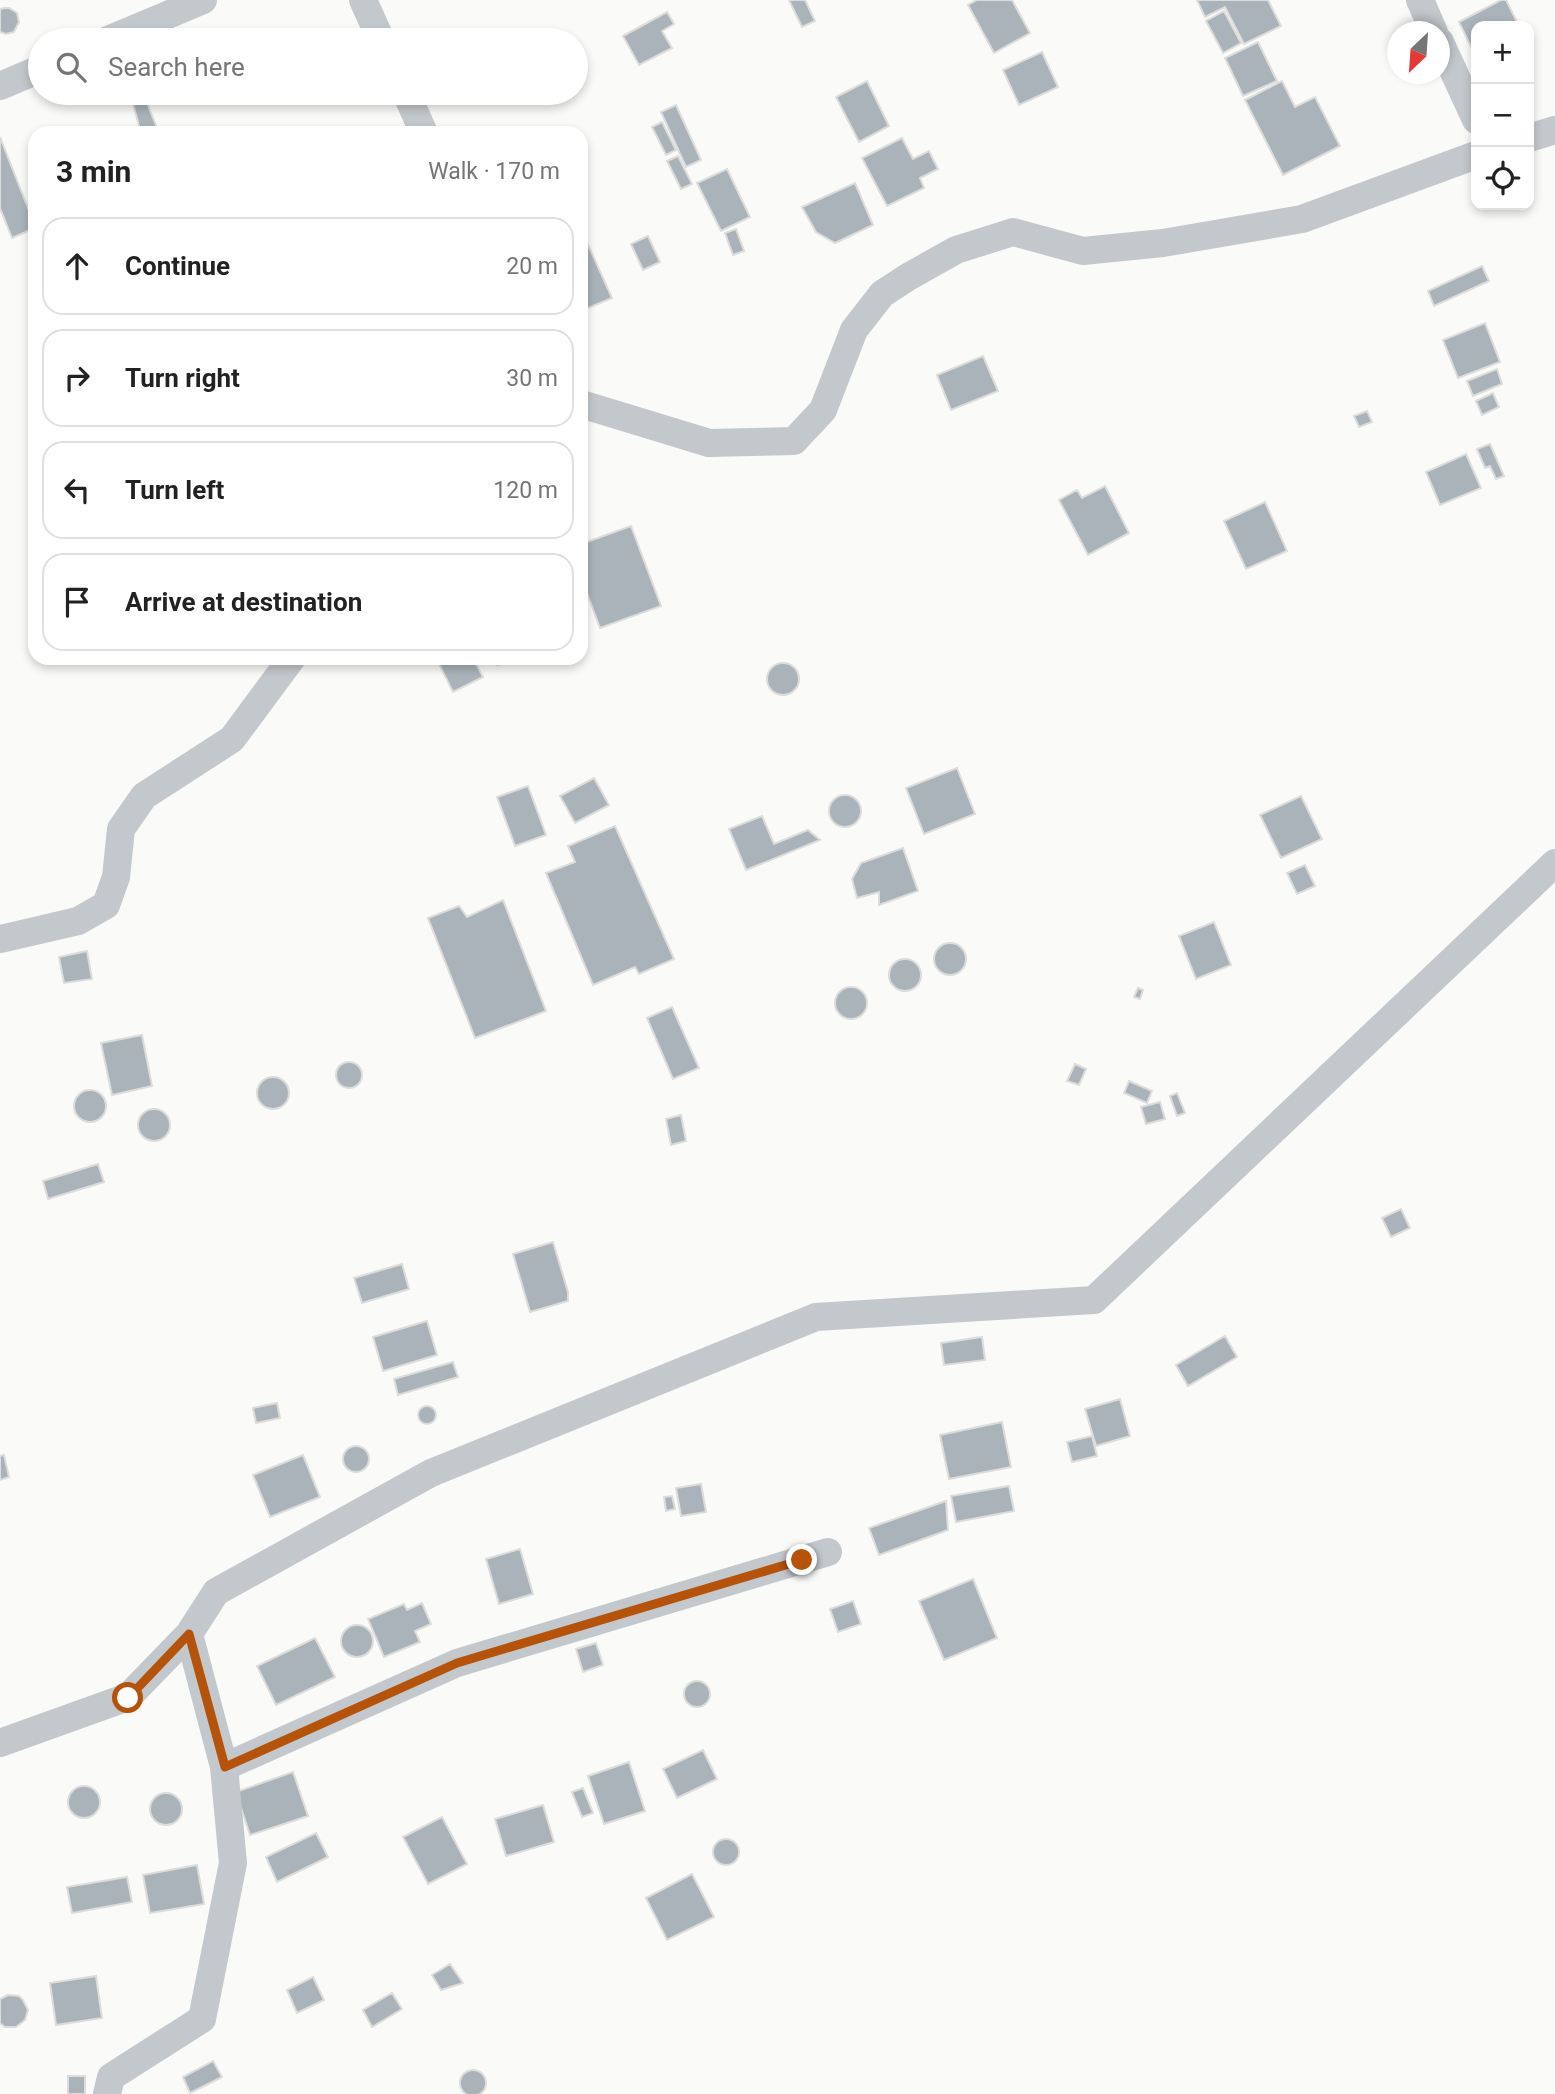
<!DOCTYPE html>
<html lang="en">
<head>
<meta charset="utf-8">
<style>
	:root { --surface:#fff; --page:#f6f6f6; --text:#222; --muted:#767676; --line:#e0e0e0 }
	body { margin:0; font-family:Roboto,sans-serif; background:var(--page); color:var(--text) }
	.controls { position:absolute; right:21px; top:21px; display:grid; overflow:hidden; border-radius:14px; box-shadow:0 4px 10px #0003 }
	.controls button { width:63px; height:63px; display:grid; place-items:center; padding:0; border:0; border-bottom:2px solid var(--line); background:var(--surface); color:var(--text); font:35px sans-serif }
	.compass { position:absolute; left:1387px; top:21px; width:63px; height:63px; border-radius:50%; background:var(--surface); box-shadow:0 4px 10px #0003; rotate:205deg }
	.stop { position:absolute; width:21px; height:21px; margin:-16px; border:5px solid #b45309; border-radius:50%; background:#fff }
	.stop.end { background:#b45309; border-color:#fff; box-shadow:0 2px 7px #0008 }
	.list { margin:0; padding:0; list-style:none }
	h2 { display:flex; justify-content:space-between; align-items:center; height:91px; margin:0; padding:0 28px; font-size:30px }
	h2 small { font-size:23px; font-weight:400; color:var(--muted) }
	.list li { display:grid; grid-template-columns:46px 1fr auto; gap:21px; align-items:center; box-sizing:border-box; height:98px; margin:0 14px 14px; padding:0 14px; border:2px solid var(--line); border-radius:21px }
	.list b { display:block; font-size:26px; white-space:nowrap }
	.list em { font-size:23px; font-style:normal; color:var(--muted) }
	.icon { flex:none; width:38px; height:38px; fill:none; stroke:currentColor; stroke-width:2; stroke-linecap:round; stroke-linejoin:round }
	.map { position:relative; flex:none; width:1555px; height:2094px; overflow:hidden }
	.search { position:absolute; background:var(--surface); box-shadow:0 4px 10px #0003; left:28px; top:28px; width:560px; height:77px; display:flex; align-items:center; gap:18px; box-sizing:border-box; padding:0 24px; border-radius:38px; color:var(--muted); font-size:26px }
	.panel { position:absolute; background:var(--surface); box-shadow:0 4px 10px #0003; left:28px; top:126px; width:560px; height:539px; border-radius:21px }
	.map>svg:first-child { display:block }
	.building { fill:#aab3b9; stroke:#dcdcda; stroke-width:2 }
	.lines { fill:none; stroke-linecap:round; stroke-linejoin:round }
	.street { stroke:#c3c8cc; stroke-width:28 }
	.route { stroke:#b45309; stroke-width:9 }
</style>
</head>
<body>
<div class="map">
<svg width="1555" height="2094" viewBox="0 0 1555 2094">
	<rect width="100%" height="100%" fill="#fafaf8"/>
	<!-- building -->
	<path class="building" d="M 789,0 L 805,0 L 815,21 L 802,27 Z
		M 977,0 L 1012,0 L 1030,33 L 994,53 L 968,5 Z
		M 1197,0 L 1268,0 L 1281,26 L 1244,44 L 1225,7 L 1205,17 Z
		M 1501,0 L 1506,0 L 1519,26 L 1476,26 L 1476,57 L 1459,22 Z
		M 5,8 L 9,8 L 17,13 L 19,22 L 14,32 L 6,34 L 0,32 L 0,9 Z
		M 1224,11 L 1241,43 L 1223,53 L 1206,21 Z
		M 667,12 L 674,24 L 662,31 L 672,48 L 639,65 L 623,36 Z
		M 1258,42 L 1277,81 L 1243,96 L 1225,58 Z
		M 1042,52 L 1058,87 L 1019,105 L 1003,70 Z
		M 867,81 L 889,126 L 859,142 L 836,97 Z
		M 1282,81 L 1295,107 L 1315,97 L 1340,146 L 1283,175 L 1245,100 Z
		M 130,93 L 143,93 L 157,128 L 141,133 Z
		M 676,105 L 701,160 L 686,167 L 661,112 Z
		M 662,122 L 676,150 L 666,155 L 652,127 Z
		M 0,137 L 35,226 L 35,228 L 12,238 L 0,208 Z
		M 902,138 L 913,159 L 929,151 L 938,169 L 920,178 L 924,188 L 887,206 L 862,158 Z
		M 678,156 L 692,184 L 681,189 L 667,161 Z
		M 727,169 L 750,217 L 721,231 L 697,183 Z
		M 855,183 L 873,225 L 835,243 L 816,232 L 802,207 Z
		M 736,229 L 744,251 L 733,255 L 725,233 Z
		M 648,236 L 660,262 L 643,270 L 631,244 Z
		M 585,238 L 612,298 L 581,311 L 581,240 Z
		M 1482,266 L 1489,281 L 1434,306 L 1428,291 Z
		M 1485,323 L 1500,362 L 1458,378 L 1443,340 Z
		M 983,356 L 998,391 L 951,410 L 937,375 Z
		M 1497,369 L 1502,384 L 1473,396 L 1467,381 Z
		M 1493,393 L 1499,407 L 1482,415 L 1476,401 Z
		M 1367,411 L 1372,422 L 1359,427 L 1354,416 Z
		M 1490,444 L 1504,476 L 1496,479 L 1490,466 L 1485,468 L 1477,449 Z
		M 1466,454 L 1481,488 L 1440,505 L 1426,472 Z
		M 1105,486 L 1129,533 L 1088,555 L 1059,500 L 1077,490 L 1082,498 Z
		M 1265,502 L 1287,551 L 1246,569 L 1224,521 Z
		M 631,526 L 661,606 L 600,628 L 581,577 L 581,544 Z
		M 436,658 L 473,658 L 483,677 L 453,692 Z
		M 485,658 L 511,658 L 503,664 L 497,665 Z
		M767 679a16 16 0 1 1 32 0a16 16 0 1 1-32 0Z
		M 957,768 L 975,814 L 924,834 L 906,788 Z
		M 594,778 L 609,805 L 575,823 L 560,796 Z
		M 528,786 L 546,835 L 515,846 L 497,797 Z
		M829 811a16 16 0 1 1 32 0a16 16 0 1 1-32 0Z
		M 1301,796 L 1322,839 L 1281,858 L 1260,815 Z
		M 762,816 L 774,844 L 808,830 L 820,840 L 746,870 L 729,829 Z
		M 615,826 L 674,959 L 639,974 L 635,967 L 593,985 L 546,873 L 575,862 L 568,846 Z
		M 903,848 L 918,891 L 879,905 L 879,892 L 857,898 L 852,879 L 861,863 Z
		M 1305,865 L 1315,886 L 1297,894 L 1287,873 Z
		M 503,900 L 546,1011 L 475,1038 L 428,918 L 459,906 L 467,917 Z
		M 1214,922 L 1231,965 L 1196,979 L 1179,936 Z
		M934 959a16 16 0 1 1 32 0a16 16 0 1 1-32 0Z
		M 87,951 L 92,979 L 64,983 L 59,957 Z
		M889 975a16 16 0 1 1 32 0a16 16 0 1 1-32 0Z
		M835 1003a16 16 0 1 1 32 0a16 16 0 1 1-32 0Z
		M 1138,988 L 1143,990 L 1140,999 L 1134,997 Z
		M 672,1007 L 699,1068 L 673,1079 L 647,1018 Z
		M 142,1035 L 152,1086 L 112,1095 L 101,1043 Z
		M336 1075a13 13 0 1 1 26 0a13 13 0 1 1-26 0Z
		M 1075,1064 L 1086,1069 L 1079,1085 L 1067,1081 Z
		M257 1093a16 16 0 1 1 32 0a16 16 0 1 1-32 0Z
		M 1129,1081 L 1152,1091 L 1147,1103 L 1124,1093 Z
		M74 1106a16 16 0 1 1 32 0a16 16 0 1 1-32 0Z
		M 1177,1093 L 1185,1113 L 1177,1116 L 1170,1096 Z
		M 1160,1102 L 1165,1119 L 1146,1124 L 1141,1107 Z
		M138 1125a16 16 0 1 1 32 0a16 16 0 1 1-32 0Z
		M 681,1115 L 686,1141 L 671,1145 L 666,1119 Z
		M 98,1164 L 104,1182 L 48,1199 L 43,1181 Z
		M 1401,1209 L 1410,1228 L 1391,1237 L 1382,1218 Z
		M 553,1242 L 568,1292 L 568,1301 L 530,1312 L 513,1254 Z
		M 402,1264 L 409,1289 L 362,1303 L 354,1278 Z
		M 427,1321 L 437,1355 L 383,1371 L 373,1337 Z
		M 1225,1336 L 1237,1357 L 1188,1386 L 1176,1365 Z
		M 982,1337 L 985,1360 L 944,1365 L 941,1343 Z
		M 453,1362 L 458,1377 L 398,1395 L 394,1379 Z
		M 1120,1399 L 1130,1436 L 1096,1446 L 1085,1409 Z
		M 277,1403 L 280,1418 L 256,1423 L 253,1408 Z
		M418 1415a9 9 0 1 1 18 0a9 9 0 1 1-18 0Z
		M 1002,1422 L 1011,1467 L 949,1479 L 940,1435 Z
		M 1092,1436 L 1097,1456 L 1072,1462 L 1067,1442 Z
		M343 1459a13 13 0 1 1 26 0a13 13 0 1 1-26 0Z
		M 4,1455 L 9,1477 L 0,1480 L 0,1456 Z
		M 303,1455 L 320,1497 L 270,1517 L 253,1475 Z
		M 701,1484 L 706,1512 L 681,1516 L 676,1488 Z
		M 1009,1486 L 1014,1511 L 956,1522 L 951,1496 Z
		M 672,1496 L 675,1509 L 666,1511 L 664,1497 Z
		M 946,1501 L 948,1530 L 879,1555 L 869,1528 Z
		M 520,1549 L 533,1594 L 499,1604 L 486,1559 Z
		M 973,1579 L 997,1638 L 944,1660 L 919,1601 Z
		M 853,1601 L 861,1624 L 838,1632 L 830,1609 Z
		M 422,1603 L 431,1624 L 415,1631 L 420,1642 L 384,1657 L 368,1619 L 404,1604 L 407,1610 Z
		M341 1641a16 16 0 1 1 32 0a16 16 0 1 1-32 0Z
		M 315,1638 L 335,1677 L 276,1705 L 257,1666 Z
		M 596,1643 L 603,1665 L 583,1672 L 576,1649 Z
		M684 1694a13 13 0 1 1 26 0a13 13 0 1 1-26 0Z
		M 703,1750 L 717,1779 L 677,1798 L 663,1769 Z
		M 629,1762 L 645,1811 L 604,1824 L 588,1776 Z
		M 293,1772 L 308,1816 L 250,1835 L 236,1792 Z
		M68 1802a16 16 0 1 1 32 0a16 16 0 1 1-32 0Z
		M 583,1788 L 593,1813 L 582,1817 L 572,1792 Z
		M150 1809a16 16 0 1 1 32 0a16 16 0 1 1-32 0Z
		M 543,1805 L 554,1842 L 506,1856 L 495,1819 Z
		M 442,1817 L 467,1864 L 428,1884 L 403,1837 Z
		M 316,1833 L 328,1857 L 277,1882 L 266,1857 Z
		M713 1852a13 13 0 1 1 26 0a13 13 0 1 1-26 0Z
		M 197,1865 L 204,1904 L 150,1913 L 143,1875 Z
		M 692,1874 L 714,1917 L 667,1940 L 646,1898 Z
		M 127,1877 L 132,1902 L 72,1913 L 67,1887 Z
		M 450,1964 L 463,1983 L 441,1990 L 432,1975 Z
		M 96,1976 L 102,2018 L 56,2025 L 50,1983 Z
		M 313,1977 L 324,2000 L 297,2013 L 287,1990 Z
		M 392,1993 L 402,2009 L 372,2027 L 363,2010 Z
		M 8,1995 L 19,1996 L 23,2000 L 28,2010 L 25,2020 L 16,2027 L 5,2027 L 0,2023 L 0,1999 Z
		M 213,2061 L 222,2077 L 190,2093 L 183,2077 Z
		M460 2083a13 13 0 1 1 26 0a13 13 0 1 1-26 0Z
		M 68,2076 L 85,2076 L 85,2094 L 68,2094 Z"/>
	<g class="lines">
		<!-- street -->
		<path class="street" d="M 363,0 L 381,40
			M 1420,0 L 1434,32
			M 108,40 L 203,0
			M 1440,42 L 1476,120
			M 0,86 L 40,69
			M 406,93 L 424,133
			M 1529,138 L 1555,130
			M 581,404 L 709,443 L 794,441 L 823,410 L 854,330 L 882,294 L 908,277 L 956,250 L 1013,232 L 1083,251 L 1163,243 L 1302,219 L 1476,155
			M 0,939 L 78,921 L 106,905 L 116,877 L 121,829 L 144,796 L 232,739 L 292,658
			M 0,1743 L 128,1697 L 189,1634 L 216,1592 L 431,1473 L 816,1317 L 1094,1300 L 1555,863
			M 224,1767 L 457,1663 L 828,1552
			M 107,2094 L 111,2077 L 202,2019 L 233,1863 L 224,1767 L 189,1634"/>
	</g>
	<g class="lines">
		<!-- route -->
		<path class="route" d="M 128,1698 L 189,1634 L 225,1767 L 457,1663 L 802,1560"/>
	</g>
</svg>
<div class="controls">
<button>+</button>
<button>−</button>
<button><svg class="icon" aria-label="locate" viewBox="0 0 24 24"><circle cx="12" cy="12" r="6"/><path d="M12 2v4M12 18v4M2 12h4M18 12h4"/></svg></button>
</div>
<svg class="compass" viewBox="-18 -18 36 36"><path d="M0-13l5 13h-10z" fill="#e53935"/><path d="M0 13l5-13h-10z" fill="#767676"/></svg>
<div class="stop" style="left:128px;top:1698px"></div>
<div class="stop end" style="left:802px;top:1560px"></div>
<div class="search"><svg class="icon" aria-label="search" viewBox="0 0 24 24"><circle cx="10" cy="10" r="6"/><path d="M15 15l6 6"/></svg>Search here</div>
<section class="panel">
<h2>3 min<small>Walk · 170 m</small></h2>
<ul class="list">
<li><svg class="icon" aria-label="ahead" viewBox="0 0 24 24"><path d="M12 20V5M6 11l6-6 6 6"/></svg><div><b>Continue</b></div><em>20 m</em></li>
<li><svg class="icon" aria-label="right" viewBox="0 0 24 24"><path d="M7 20v-9h11M14 6l5 5-5 5"/></svg><div><b>Turn right</b></div><em>30 m</em></li>
<li><svg class="icon" aria-label="left" viewBox="0 0 24 24"><path d="M17 20v-9H6M10 6l-5 5 5 5"/></svg><div><b>Turn left</b></div><em>120 m</em></li>
<li><svg class="icon" aria-label="arrive" viewBox="0 0 24 24"><path d="M6 21V4h12l-3 4 3 4H6"/></svg><div><b>Arrive at destination</b></div></li>
</ul>
</section>
</div>
</body>
</html>
